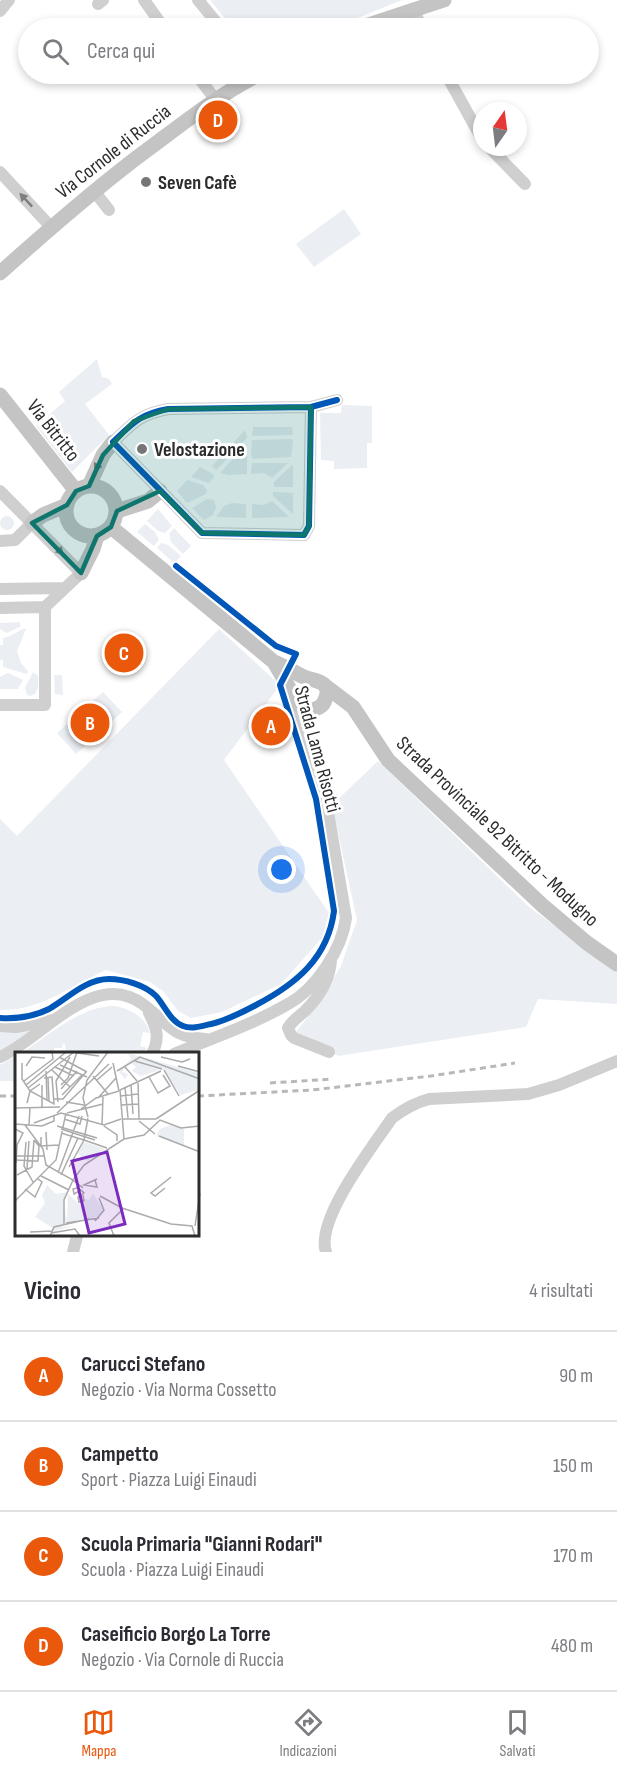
<!DOCTYPE html>
<html lang="it">
<head>
<meta charset="utf-8">
<style>
	:root { --surface:#fff; --page:#f2f2f3; --text:#2b2b33; --muted:#7c7c81; --line:#e1e1e2; --accent:#ea580c }
	body { margin:0; font-family:"Sofia Sans Condensed",sans-serif; background:var(--page); color:var(--text) }
	.compass { position:absolute; left:473px; top:102px; width:54px; height:54px; border-radius:50%; background:var(--surface); box-shadow:0 3px 9px #0003; rotate:14deg }
	.you { position:absolute; left:282px; top:870px; width:21px; height:21px; margin:-15px; border:4px solid #fff; border-radius:50%; background:#1a73e8; box-shadow:0 0 0 9px #1a73e833 }
	.badge { display:grid; place-items:center; width:39px; height:39px; border-radius:50%; background:var(--accent); color:#fff; font-size:20px; font-weight:700 }
	.pin { position:absolute; translate:-50% -50%; border:3px solid #fff; box-shadow:0 2px 6px #0006 }
	.list { margin:0; padding:0; list-style:none }
	h2 { display:flex; justify-content:space-between; align-items:center; height:78px; margin:0; padding:0 24px; font-size:26px }
	h2 small { font-size:20px; font-weight:400; color:var(--muted) }
	.list li { display:grid; grid-template-columns:39px 1fr auto; gap:18px; align-items:center; box-sizing:border-box; height:90px; padding:0 24px; border-top:2px solid var(--line) }
	.list b { display:block; font-size:22px; white-space:nowrap }
	.list p { margin:0; font-size:20px; white-space:nowrap; color:var(--muted) }
	.list em { font-size:20px; font-style:normal; color:var(--muted) }
	.icon { flex:none; width:33px; height:33px; fill:none; stroke:currentColor; stroke-width:2; stroke-linecap:round; stroke-linejoin:round }
	.map { position:relative; flex:none; width:617px; height:1252px; overflow:hidden }
	.search { position:absolute; background:var(--surface); box-shadow:0 3px 9px #0003; left:18px; right:18px; top:18px; height:66px; display:flex; align-items:center; gap:15px; box-sizing:border-box; padding:0 21px; border-radius:33px; color:var(--muted); font-size:22px }
	.sheet { height:438px; background:var(--surface) }
	nav { display:flex; justify-content:space-around; align-items:center; box-sizing:border-box; height:84px; border-top:2px solid var(--line); background:var(--surface); font-size:16px; color:var(--muted) }
	nav a { display:grid; justify-items:center; gap:3px }
	nav .on { color:var(--accent) }
	.map>svg:first-child { display:block }
	.green { fill:#ebeef3 }
	.lines { fill:none; stroke-linecap:round; stroke-linejoin:round }
	.minor { stroke:#cfcfcf; stroke-width:12 }
	.major { stroke:#c4c4c4; stroke-width:15 }
	.rail { stroke:#b8b8b8; stroke-width:3; stroke-dasharray:6 4.5; stroke-linecap:butt }
	.cycleway-casing { stroke:#fff; stroke-width:10 }
	.cycleway { stroke:#0057b8; stroke-width:6 }
	.oneway { fill:#7e7e7e }
	.oneway2 { fill:#717171 }
	.marked { fill:#0f766e; fill-opacity:0.2; stroke:#0f766e; stroke-width:4.5; stroke-linejoin:round }
	.poi-dot { fill:#767676; stroke:#fff; stroke-width:2 }
	.labels { text-anchor:middle; stroke-width:6; stroke-linejoin:round; paint-order:stroke }
	.street-label { font-size:20px; fill:#2d2d2d; stroke:#fff }
	.poi-label { font-size:20px; font-weight:bold; fill:#2d2d2d; stroke:#fff; text-anchor:start }
	.inset-road { fill:none; stroke:#ababab; stroke-width:1.5 }
	.view { fill:#7b2cbf; fill-opacity:0.15; stroke:#7b2cbf; stroke-width:3 }
	.inset-edge { fill:none; stroke:#2d2d2d; stroke-width:3 }
</style>
</head>
<body>
<div class="map">
<svg width="617" height="1252" viewBox="0 0 617 1252">
	<rect width="100%" height="100%" fill="#fff"/>
	<!-- green -->
	<path class="green" d="M 210,0 L 402,0 L 333,28 L 233,28 Z
		M 344,209 L 361,234 L 314,267 L 296,244 Z
		M 97,359 L 102,377 L 109,379 L 112,384 L 85,404 L 109,435 L 72,472 L 36,426 L 65,401 L 59,392 Z
		M 342,405 L 372,406 L 372,443 L 367,443 L 367,468 L 334,469 L 334,461 L 321,460 L 320,413 L 341,413 Z
		M 253,427 L 292,427 L 293,435 L 252,436 Z
		M 245,430 L 247,438 L 216,470 L 212,466 Z
		M 291,439 L 293,441 L 291,457 L 253,459 L 251,456 L 252,440 Z
		M 247,443 L 247,474 L 228,475 L 220,473 Z
		M 252,463 L 288,463 L 272,478 L 264,473 L 251,474 Z
		M 292,465 L 293,465 L 293,487 L 274,487 L 274,482 Z
		M 200,467 L 213,474 L 214,477 L 209,483 L 191,477 Z
		M 187,480 L 203,485 L 207,490 L 206,494 L 187,503 L 177,491 Z
		M 273,492 L 293,493 L 293,514 L 273,496 Z
		M 207,499 L 214,500 L 216,507 L 213,515 L 204,520 L 192,508 Z
		M 272,501 L 289,517 L 252,518 L 252,504 L 264,505 Z
		M 232,503 L 246,504 L 246,518 L 216,517 L 224,506 Z
		M 158,509 L 172,526 L 165,533 L 158,531 L 147,521 Z
		M0 523a7 7 0 1 1 14 0a7 7 0 1 1-14 0Z
		M 145,524 L 155,532 L 159,540 L 154,546 L 137,532 Z
		M 174,528 L 191,546 L 183,554 L 171,542 L 169,534 Z
		M 161,543 L 168,545 L 181,556 L 174,563 L 157,548 Z
		M 19,622 L 21,626 L 7,633 L 0,629 L 0,623 Z
		M 23,629 L 26,629 L 17,651 L 21,663 L 28,671 L 27,674 L 3,667 L 3,660 L 0,660 L 0,645 L 3,645 L 3,638 L 10,636 Z
		M 219,629 L 280,685 L 224,760 L 329,913 L 322,938 L 281,984 L 222,1012 L 191,1018 L 178,1011 L 163,991 L 150,982 L 106,970 C 71,986 40,1011 0,1010 L 0,819 L 17,836 Z
		M 33,672 L 38,676 L 38,688 L 35,694 L 30,696 L 27,695 L 25,688 Z
		M 8,673 L 23,680 L 18,689 L 0,689 L 0,677 Z
		M 54,675 L 62,675 L 63,695 L 55,694 Z
		M 103,692 L 122,712 L 76,754 L 57,733 Z
		M 378,761 L 529,907 L 617,971 L 617,1004 L 538,999 L 526,1027 L 338,1056 L 296,1032 L 320,1001 L 341,966 L 357,920 L 332,805 Z
		M 114,1006 C 129,1008 146,1017 150,1033 L 143,1032 L 140,1046 L 147,1048 L 142,1054 L 66,1054 L 65,1044 L 63,1043 L 62,1048 L 54,1048 L 54,1054 L 20,1054 C 48,1036 80,1006 114,1006 Z
		M 0,1029 L 33,1029 L 0,1052 Z
		M 16,1056 L 16,1081 L 0,1081 L 0,1065 Z"/>
	<g class="lines">
		<!-- minor -->
		<path class="minor" d="M 144,0 L 164,28
			M 198,0 L 221,28
			M 98,4 L 103,0
			M 413,9 L 422,28
			M 0,11 L 9,0
			M 196,74 L 215,99
			M 446,74 L 482,139
			M 489,147 L 525,184
			M 0,172 L 51,227
			M 94,191 L 109,210
			M 311,407 L 309,526 L 304,535 L 202,533 L 113,442 C 133,423 140,414 168,409 L 311,407 L 337,400
			M 0,491 L 81,573 L 45,607 L 0,608
			M 0,541 L 15,540 L 32,523
			M 0,589 L 64,588
			M 0,705 L 45,705 L 45,607
			M 149,1013 C 157,1028 160,1038 152,1054
			M 0,1026 L 16,1027 L 53,1020
			M 329,1052 L 294,1038 L 291,1035 L 288,1028 C 292,1021 299,1016 305,1011 C 319,997 330,979 331,960
			M 174,1054 C 212,1038 252,1025 288,1004 C 316,989 342,949 346,918 L 328,812 L 305,736 L 302,729 L 296,701
			M 0,1057 C 43,1038 94,967 144,1005 C 169,1024 171,1037 206,1039
			M 73,1252 L 77,1236
			M 326,1252 C 315,1220 373,1146 392,1118 C 404,1109 414,1103 429,1099 L 528,1094 L 559,1085 L 617,1061"/>
		<!-- major -->
		<path class="major" d="M 359,28 L 444,0
			M 0,273 C 49,229 98,186 151,147 C 186,121 220,94 260,74
			M 0,395 L 76,491
			M66 511a25 25 0 1 1 50 0a25 25 0 1 1-50 0Z
			M 89,486 L 103,455 L 113,442
			M 117,511 L 148,501 L 160,491
			M 32,523 L 43,515 L 67,505
			M 111,527 L 274,662 C 285,666 293,672 304,677 C 312,681 334,680 325,700 C 323,707 317,709 310,710 L 299,705 L 274,662
			M 81,573 L 93,549 L 97,536
			M 324,685 L 353,707 L 388,760 L 542,905 L 587,943 L 617,964"/>
		<!-- rail -->
		<path class="rail" d="M 270,1083 L 333,1079
			M 0,1096 L 16,1096
			M 198,1096 L 312,1090 L 431,1076 L 515,1063"/>
		<defs>
			<path id="cycleway" d="M 311,407 L 309,526 L 304,535 L 202,533 L 113,442 C 133,423 140,414 168,409 L 311,407 L 337,400
				M 0,1018 C 17,1019 33,1017 49,1009 C 68,998 86,979 109,979 C 124,979 145,985 156,996 C 165,1006 170,1021 183,1026 C 193,1030 205,1025 215,1023 C 229,1019 243,1012 256,1005 C 296,984 328,958 334,911 L 316,799 L 280,685 L 296,654 L 276,646 L 176,566"/>
		</defs>
		<!-- cycleway casing -->
		<use href="#cycleway" class="cycleway-casing"/>
		<!-- cycleway -->
		<use href="#cycleway" class="cycleway"/>
	</g>
	<!-- one-way arrows -->
	<defs><path id="oneway-solid" d="M-6-.8H1V-3.2L6.5 0L1 3.2V.8H-6Z" transform="scale(1.5)"/></defs>
	<g class="oneway">
		<use href="#oneway-solid" transform="translate(26 200) rotate(-133)"/>
		<use href="#oneway-solid" transform="translate(57 548) rotate(46)"/>
	</g>
	<use class="oneway2" href="#oneway-solid" transform="translate(99 463) rotate(119)"/>
	<!-- marked area -->
	<path class="marked" d="M 311,407 L 309,526 L 304,535 L 202,533 L 160,491 L 117,511 L 111,527 L 97,536 L 81,573 L 32,523 L 67,505 L 76,491 L 89,486 L 103,455 L 134,421 L 168,409 Z"/>
	<!-- markers -->
	<g class="poi-dot">
		<circle cx="146" cy="182" r="6"/>
		<circle cx="142" cy="449" r="6"/>
	</g>
	<g class="labels">
		<!-- street labels -->
		<g class="street-label">
			<text transform="translate(113 151) rotate(-38)" y="7">Via Cornole di Ruccia</text>
			<text transform="translate(54 430) rotate(52)" y="7">Via Bitritto</text>
			<text transform="translate(318 749) rotate(75)" y="7">Strada Lama Risotti</text>
			<text transform="translate(498 831) rotate(43)" y="7">Strada Provinciale 92 Bitritto - Modugno</text>
		</g>
		<!-- poi labels -->
		<g class="poi-label">
			<text x="158" y="189">Seven Cafè</text>
			<text x="154" y="456">Velostazione</text>
		</g>
	</g>
	<!-- overview -->
	<g transform="translate(15 1052)">
		<rect width="184" height="184" fill="#fff"/>
		<path d="M 113,1 L 184,21 L 184,38 L 165,43 L 149,18 L 123,11 L 145,18 L 126,24 L 117,19 L 121,15 L 115,10 L 107,20 L 113,22 L 110,27 L 104,20 L 116,7 ZM 155,73 L 169,77 L 169,94 L 141,84 L 145,77 ZM 69,90 L 73,91 L 90,97 L 72,109 L 62,101 ZM 32,133 L 41,142 L 52,140 L 48,150 L 52,168 L 47,175 L 60,174 L 38,179 L 61,177 L 38,181 L 38,176 L 20,165 L 30,151 L 27,143 ZM 53,142 L 69,156 L 70,147 L 74,148 L 78,142 L 88,157 L 82,165 L 52,170 Z" fill="#ebeef3"/>
		<path class="inset-road" d="M 62,1 L 84,4M 44,5 L 72,20M 146,5 L 167,10 L 175,7M 120,9 L 147,17M 7,11 L 7,27 L 15,39 L 39,52 L 37,25 L 29,26M 98,11 L 104,39M 45,13 L 72,25M 11,14 L 17,5 L 30,6M 163,14 L 185,20M 40,15 L 59,24M 110,15 L 122,29M 37,18 L 55,35M 149,18 L 164,44M 31,19 L 32,48M 102,19 L 125,5 L 185,27M 78,24 L 93,42M 134,25 L 143,41 L 155,34 L 148,23M 33,26 L 34,49M 82,28 L 97,15M 9,29 L 38,7 L 37,0M 41,29 L 55,5M 41,29 L 43,50M 123,29 L 124,67M 11,33 L 51,0M 46,33 L 53,26 L 62,0M 116,33 L 118,62M 110,35 L 113,66M 13,36 L 59,0M 46,37 L 62,19M 105,38 L 146,19M 47,43 L 67,23M 105,44 L 123,42M 83,46 L 101,26M 39,47 L 48,47 L 71,20M 51,50 L 69,53M 12,51 L 15,39 L 25,32M 106,53 L 124,52M 27,55 L 27,33M 0,56 L 45,55M 66,57 L 81,46 L 104,39M 42,61 L 94,12M 52,61 L 88,52M 73,65 L 68,46 L 72,28 L 93,0M 49,67 L 65,72 L 67,64M 108,67 L 141,67M 141,67 L 185,38M 124,69 L 140,82M 19,71 L 46,61 L 89,73 L 106,67M 0,72 L 27,74 L 39,69 L 39,64M 10,73 L 28,97 L 31,113 L 58,128 L 49,148 L 49,172M 14,73 L 15,55M 87,73 L 88,45M 42,74 L 82,86M 89,74 L 102,83 L 102,89M 0,77 L 8,81 L 2,93 L 1,111M 46,77 L 80,88M 31,80 L 32,98M 46,81 L 69,88M 144,84 L 185,100M 26,85 L 26,94 L 44,93M 109,87 L 129,83 L 145,68 L 166,76 L 185,74M 69,88 L 92,96M 11,90 L 9,114 L 18,130M 2,104 L 29,104M 0,108 L 23,109 L 24,94 L 19,88M 54,115 L 69,88 L 73,66M 12,117 L 14,89M 43,121 L 64,64M 2,123 L 17,115 L 19,88M 46,123 L 63,86M 26,124 L 54,138M 80,128 L 82,135 L 69,133 L 82,127M 68,136 L 58,128 L 69,113 L 109,87 L 105,38M 150,136 L 140,144 L 136,141 L 156,125M 10,137 L 20,145 L 27,130 L 23,127M 66,138 L 59,142 L 58,137 L 62,136 L 66,138 L 69,141 L 63,145 L 64,150 L 69,149 L 68,143M 85,144 L 107,156 L 156,172 L 177,174 L 180,184M 0,149 L 41,108 L 51,61M 80,169 L 89,158 L 84,146M 51,171 L 84,166M 180,174 L 185,141M 15,180 L 37,179M 36,181 L 60,177 L 65,184M 35,184 L 39,175 L 74,167M 99,184 L 94,171 L 109,156"/>
		<path class="view" d="M 92,100 L 110,172 L 74,181 L 57,109 Z"/>
		<rect width="184" height="184" class="inset-edge"/>
	</g>
</svg>
<svg class="compass" viewBox="-18 -18 36 36"><path d="M0-13l5 13h-10z" fill="#e53935"/><path d="M0 13l5-13h-10z" fill="#7c7c81"/></svg>
<div class="you"></div>
<div class="pin badge" style="left:271px;top:726px">A</div>
<div class="pin badge" style="left:90px;top:723px">B</div>
<div class="pin badge" style="left:124px;top:653px">C</div>
<div class="pin badge" style="left:218px;top:120px">D</div>
<div class="search"><svg class="icon" aria-label="search" viewBox="0 0 24 24"><circle cx="10" cy="10" r="6"/><path d="M15 15l6 6"/></svg>Cerca qui</div>
</div>
<section class="sheet">
<h2>Vicino<small>4 risultati</small></h2>
<ul class="list">
<li><span class="badge">A</span><div><b>Carucci Stefano</b><p>Negozio · Via Norma Cossetto</p></div><em>90 m</em></li>
<li><span class="badge">B</span><div><b>Campetto</b><p>Sport · Piazza Luigi Einaudi</p></div><em>150 m</em></li>
<li><span class="badge">C</span><div><b>Scuola Primaria &quot;Gianni Rodari&quot;</b><p>Scuola · Piazza Luigi Einaudi</p></div><em>170 m</em></li>
<li><span class="badge">D</span><div><b>Caseificio Borgo La Torre</b><p>Negozio · Via Cornole di Ruccia</p></div><em>480 m</em></li>
</ul>
</section>
<nav>
<a class="on"><svg class="icon" aria-label="map" viewBox="0 0 24 24"><path d="M3 6l6-2 6 2 6-2v14l-6 2-6-2-6 2zM9 4v14M15 6v14"/></svg>Mappa</a>
<a><svg class="icon" aria-label="directions" viewBox="0 0 24 24"><path d="M12 3l9 9-9 9-9-9zM9 14v-3h6M13 9l2 2-2 2"/></svg>Indicazioni</a>
<a><svg class="icon" aria-label="saved" viewBox="0 0 24 24"><path d="M7 4h10v16l-5-4-5 4z"/></svg>Salvati</a>
</nav>
</body>
</html>
